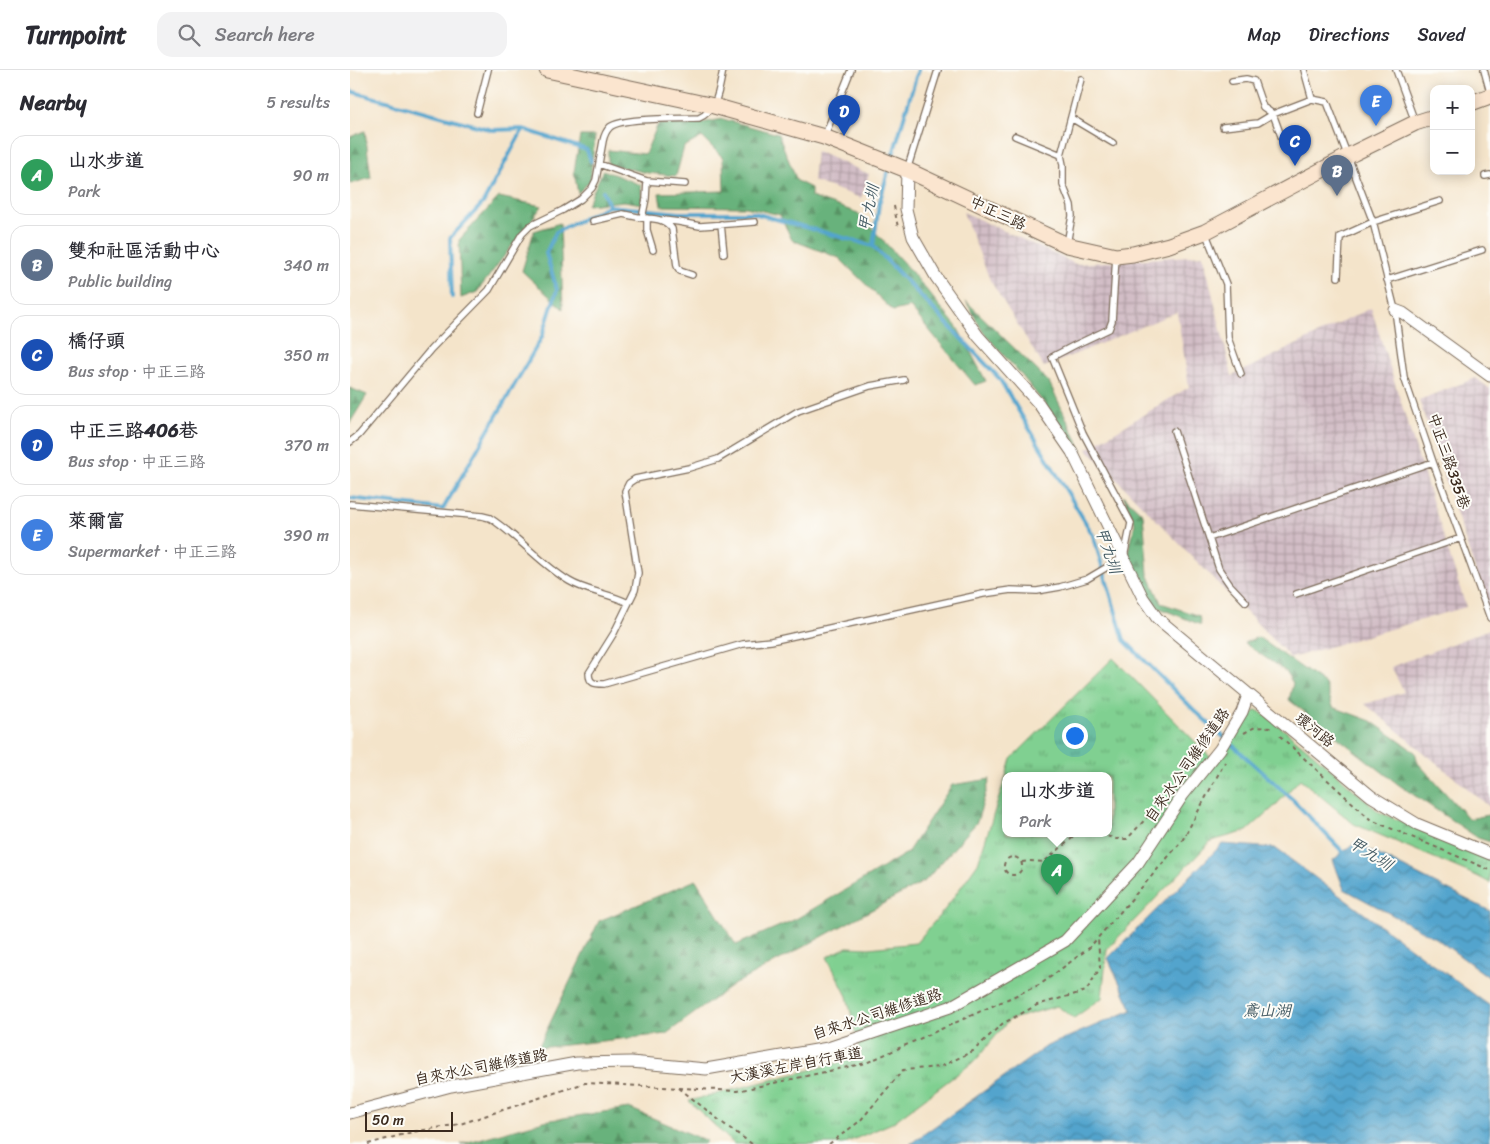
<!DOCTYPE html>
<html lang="en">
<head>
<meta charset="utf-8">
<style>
	:root { --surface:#fff; --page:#f2f2f3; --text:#2b2b33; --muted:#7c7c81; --line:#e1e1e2; --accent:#7c3aed }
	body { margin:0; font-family:Sriracha,"LXGW WenKai TC",sans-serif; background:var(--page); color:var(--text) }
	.controls { position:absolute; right:15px; top:15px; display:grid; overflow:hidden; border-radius:10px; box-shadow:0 2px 12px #0003 }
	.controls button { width:45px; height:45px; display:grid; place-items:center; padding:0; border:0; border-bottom:1px solid var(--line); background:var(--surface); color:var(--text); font:25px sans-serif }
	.scale { position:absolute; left:15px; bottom:12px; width:88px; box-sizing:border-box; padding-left:5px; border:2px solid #3b2a1e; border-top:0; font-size:14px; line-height:18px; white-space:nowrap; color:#3b2a1e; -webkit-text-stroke:4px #fdfcf7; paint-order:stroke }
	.you { position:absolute; left:724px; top:665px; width:18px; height:18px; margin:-12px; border:4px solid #fff; border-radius:50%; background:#1a73e8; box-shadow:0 0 0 8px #1a73e833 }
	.badge { display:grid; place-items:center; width:32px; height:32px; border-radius:50%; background:var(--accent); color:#fff; font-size:16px; font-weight:700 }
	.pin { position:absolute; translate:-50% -41px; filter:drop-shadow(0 1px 2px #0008) }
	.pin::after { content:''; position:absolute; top:26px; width:18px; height:15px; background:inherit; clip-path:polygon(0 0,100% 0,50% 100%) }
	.popup { position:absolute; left:652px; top:702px; width:110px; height:65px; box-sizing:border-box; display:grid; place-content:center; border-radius:10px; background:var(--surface); filter:drop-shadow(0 1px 4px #0005); font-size:16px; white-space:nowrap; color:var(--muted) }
	.popup b { font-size:19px; color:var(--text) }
	.popup::after { content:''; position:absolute; left:50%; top:100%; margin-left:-10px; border:10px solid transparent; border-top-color:var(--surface) }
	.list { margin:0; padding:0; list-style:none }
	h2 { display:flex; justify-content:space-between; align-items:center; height:65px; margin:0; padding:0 20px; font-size:21px }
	h2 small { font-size:16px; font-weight:400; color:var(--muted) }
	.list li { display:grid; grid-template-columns:32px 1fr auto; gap:15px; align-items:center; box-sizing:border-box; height:80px; margin:0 10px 10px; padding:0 10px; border:1px solid var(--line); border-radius:15px }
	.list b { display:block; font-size:19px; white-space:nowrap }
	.list p { margin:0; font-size:16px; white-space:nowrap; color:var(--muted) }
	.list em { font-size:16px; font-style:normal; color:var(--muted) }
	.icon { flex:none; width:28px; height:28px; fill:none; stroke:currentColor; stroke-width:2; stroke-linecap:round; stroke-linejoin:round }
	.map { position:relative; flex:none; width:1140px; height:1074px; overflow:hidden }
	header { display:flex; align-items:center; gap:30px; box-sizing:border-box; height:70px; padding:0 25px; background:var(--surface); border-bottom:1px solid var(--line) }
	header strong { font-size:24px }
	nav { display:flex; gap:28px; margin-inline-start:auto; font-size:18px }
	.search { width:350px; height:45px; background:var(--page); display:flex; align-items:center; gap:12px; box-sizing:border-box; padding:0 18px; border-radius:15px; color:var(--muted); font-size:19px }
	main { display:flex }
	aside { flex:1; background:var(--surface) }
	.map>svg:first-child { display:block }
	.industrial { fill:url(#industrial-grid) }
	.grass { fill:url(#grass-tufts); stroke:#5e7d58 }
	.forest { fill:url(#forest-firs); stroke:#526e4c }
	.water { fill:url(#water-waves); stroke:#466776 }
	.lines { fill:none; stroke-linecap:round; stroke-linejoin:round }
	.stream { stroke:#52a4cd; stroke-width:4 }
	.lane-casing { stroke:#7c6b5a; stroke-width:8 }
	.street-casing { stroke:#7c6b5a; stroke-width:13 }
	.secondary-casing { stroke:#7c6b5a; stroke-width:17 }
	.path { stroke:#7c6b5a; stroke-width:2; stroke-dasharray:4 4; stroke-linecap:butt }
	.lane { stroke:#fff; stroke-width:5.5 }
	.street { stroke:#fff; stroke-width:11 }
	.secondary { stroke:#fbe5cf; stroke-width:15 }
	.labels { text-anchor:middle; stroke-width:4; stroke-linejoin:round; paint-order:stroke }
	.street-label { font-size:15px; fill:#3b2a1e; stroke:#fdfcf7 }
	.water-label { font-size:16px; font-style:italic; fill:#445b64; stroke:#fdfcf7 }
</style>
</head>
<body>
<header>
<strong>Turnpoint</strong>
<div class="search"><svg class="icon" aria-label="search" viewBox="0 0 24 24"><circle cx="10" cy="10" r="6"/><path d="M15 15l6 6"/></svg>Search here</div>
<nav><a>Map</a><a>Directions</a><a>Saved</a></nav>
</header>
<main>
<aside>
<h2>Nearby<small>5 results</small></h2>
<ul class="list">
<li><span class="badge" style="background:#2e9e5b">A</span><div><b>山水步道</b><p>Park</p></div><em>90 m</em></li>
<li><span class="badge" style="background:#5c6f8a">B</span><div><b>雙和社區活動中心</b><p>Public building</p></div><em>340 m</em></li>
<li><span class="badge" style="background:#1a4fb4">C</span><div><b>橋仔頭</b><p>Bus stop · 中正三路</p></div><em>350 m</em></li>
<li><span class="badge" style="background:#1a4fb4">D</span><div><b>中正三路406巷</b><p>Bus stop · 中正三路</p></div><em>370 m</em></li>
<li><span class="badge" style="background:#3f7fe0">E</span><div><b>萊爾富</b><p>Supermarket · 中正三路</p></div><em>390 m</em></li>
</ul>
</aside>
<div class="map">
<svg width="1140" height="1074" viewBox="0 0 1140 1074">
	<defs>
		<pattern id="industrial-grid" width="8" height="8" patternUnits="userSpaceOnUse" patternTransform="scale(1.25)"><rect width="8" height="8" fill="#d2bdc6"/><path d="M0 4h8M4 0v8" fill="none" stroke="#ac9aa0"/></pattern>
		<pattern id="grass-tufts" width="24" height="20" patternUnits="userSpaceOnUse" patternTransform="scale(1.25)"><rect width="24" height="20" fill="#80d091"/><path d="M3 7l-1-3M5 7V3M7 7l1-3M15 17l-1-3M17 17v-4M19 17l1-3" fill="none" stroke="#6aa976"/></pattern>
		<pattern id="forest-firs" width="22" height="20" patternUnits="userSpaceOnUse" patternTransform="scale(1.25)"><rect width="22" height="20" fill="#68b27b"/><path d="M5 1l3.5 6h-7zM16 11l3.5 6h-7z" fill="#579164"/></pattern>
		<pattern id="water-waves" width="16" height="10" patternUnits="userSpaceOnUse" patternTransform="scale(1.25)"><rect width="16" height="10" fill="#52a4cd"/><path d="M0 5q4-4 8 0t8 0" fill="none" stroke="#4586a6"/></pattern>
	</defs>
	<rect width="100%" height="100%" fill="#fdfcf7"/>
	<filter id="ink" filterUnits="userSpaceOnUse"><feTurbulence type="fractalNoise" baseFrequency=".02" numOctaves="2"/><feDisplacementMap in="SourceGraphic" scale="10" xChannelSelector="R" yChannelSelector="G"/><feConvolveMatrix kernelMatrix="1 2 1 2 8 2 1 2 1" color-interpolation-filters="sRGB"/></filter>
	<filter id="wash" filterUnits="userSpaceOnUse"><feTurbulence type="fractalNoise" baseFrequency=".0096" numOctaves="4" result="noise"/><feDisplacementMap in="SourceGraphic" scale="20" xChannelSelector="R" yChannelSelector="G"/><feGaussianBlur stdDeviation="1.12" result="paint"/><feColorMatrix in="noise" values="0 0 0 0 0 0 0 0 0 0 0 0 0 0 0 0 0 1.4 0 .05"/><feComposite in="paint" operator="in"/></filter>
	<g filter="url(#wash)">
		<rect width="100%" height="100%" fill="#f4e4ca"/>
		<!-- industrial -->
		<path class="industrial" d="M 466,81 L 519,104 L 511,128 L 463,111 Z
			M 613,142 L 726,194 L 853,185 L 882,306 L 1021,238 L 1116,537 L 941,588 L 737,379 L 839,317 L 827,242 L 694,297 L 640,210 Z
			M 1126,308 L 1140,319 L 1140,545 L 1069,330 Z
			M 1140,559 L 1140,737 L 1015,634 L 1054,622 L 1041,597 Z"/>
		<!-- grass -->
		<path class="grass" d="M 763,588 L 865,692 L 898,647 L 907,640 L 918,647 L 959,680 L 1029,742 L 1140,789 L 1140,813 L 1127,806 L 1004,754 L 950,709 L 925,736 L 897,761 L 861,771 L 757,879 L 752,928 L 724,948 L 707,936 L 659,950 L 626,990 L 542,1053 L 493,1074 L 384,1074 L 339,1031 L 511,987 L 497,926 L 477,887 L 497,877 L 519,878 L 566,873 L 596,838 L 628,793 L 656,706 L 656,764 L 758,764 L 758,706 L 656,706 L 661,689 Z"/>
		<!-- forest -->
		<path class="forest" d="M 373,49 L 428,64 L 447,111 L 461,118 L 461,127 L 508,143 L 560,200 L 607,257 L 636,311 L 625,315 L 560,237 L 543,241 L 489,188 L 442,170 L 430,145 L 396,137 L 311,136 L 309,123 L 374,121 L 373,88 L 352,67 L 334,77 L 326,106 L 298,103 L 258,94 L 258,80 L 295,84 L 308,54 L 340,55 Z
			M 15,61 L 21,108 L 0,114 L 0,67 Z
			M 230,66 L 245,66 L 240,111 L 228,123 L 224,102 Z
			M 253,100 L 291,115 L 292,134 L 274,131 L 237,135 Z
			M 149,127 L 192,136 L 127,222 L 111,228 L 109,170 Z
			M 210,153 L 213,239 L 172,201 L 184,161 Z
			M 616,231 L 699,312 L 732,381 L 673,307 L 633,262 Z
			M 0,318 L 17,325 L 0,353 Z
			M 773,425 L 793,444 L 798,504 L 811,533 L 849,546 L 851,555 L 802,535 L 778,487 L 785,453 Z
			M 908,567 L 975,614 L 983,637 L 1021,651 L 1065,682 L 1068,693 L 1119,749 L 1138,745 L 1140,746 L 1140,772 L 1128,768 L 1049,715 L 939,630 L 943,613 L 935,601 L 894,573 Z
			M 640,709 L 627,752 L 575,811 L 383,915 L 316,964 L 188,978 L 249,851 L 346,810 L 386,875 L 446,849 L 557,783 L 602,715 Z
			M 279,1038 L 357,1071 L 354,1074 L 111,1074 L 194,1051 Z"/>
		<!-- water -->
		<path class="water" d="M 1005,773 L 1140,841 L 1140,908 L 1087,869 L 994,819 L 983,790 Z
			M 872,774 L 925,778 L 1140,936 L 1140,1074 L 560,1074 L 697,976 L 782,940 L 758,888 Z"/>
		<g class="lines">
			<!-- stream -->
			<path class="stream" d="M 0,21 L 142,60 L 173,59 L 237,80 L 241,91
				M 541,91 L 568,0
				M 539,98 L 529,134 L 523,176 L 649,308 L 743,465 L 774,570 L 844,640 L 943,730 L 995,784
				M 253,121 L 259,136
				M 102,227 L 100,168 L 133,133 L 173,59
				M 0,428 L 93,439 L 192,267 L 207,220 L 196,183 L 206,162 L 259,136 L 329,143 L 404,143 L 523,176"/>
		</g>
	</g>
	<g filter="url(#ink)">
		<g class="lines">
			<defs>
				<path id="lane" d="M 954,0 L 962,29 L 977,32 L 1023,152 L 1045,240 L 1054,307 L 1083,392 L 1140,548
					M 1046,0 L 1065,52
					M 1134,0 L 1140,22
					M 882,11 L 896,9 L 904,11 L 913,37 L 923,44 L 962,29
					M 127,43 L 138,0
					M 721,48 L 763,73
					M 873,57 L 908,53 L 923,44 L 934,74
					M 475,65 L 501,0
					M 665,66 L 711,85 L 713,95 L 713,115 L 721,135 L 722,146 L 717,174
					M 711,85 L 731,9
					M 249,94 L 297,111 L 335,114
					M 557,100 L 588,0
					M 1135,106 L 1140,105
					M 292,148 C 304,149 315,148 322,159 L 327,196 L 330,201 L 342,205
					M 297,148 L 297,160 L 303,180
					M 313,150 L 329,152 L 350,156 L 405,152
					M 243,151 L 273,144 L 292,148 L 296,129 L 297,111
					M 371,154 L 374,184
					M 856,164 L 876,214 L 878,268 L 891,304
					M 988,207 L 990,167 L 1023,152 L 1090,131
					M 1037,210 L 1132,180
					M 554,310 L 520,316 L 448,341 L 368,389 L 339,398 L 285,409 L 279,413 L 275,421 L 288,503 L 285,520 L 264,563 L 239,603 C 239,614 245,614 254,614 L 393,574 L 421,571 L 633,524 L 661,520 L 687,521 L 710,517 L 737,509 L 774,487 L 781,453 L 733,363 L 702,287 L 725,275 L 759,259 L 762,251 L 766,186
					M 824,361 L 859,468 L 1083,392
					M 0,372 L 9,365 L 81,279 L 139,220 L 172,164 L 180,156 L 213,140 L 231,129 L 242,118 L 246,110 L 253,71 C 254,66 256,61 260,57 C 273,47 331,49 349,48 C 368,40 369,18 373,0
					M 0,434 L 132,446 L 140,448 C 168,466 191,494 219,511 C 237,522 259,523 278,533
					M 859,468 L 869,499 L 880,515 L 896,532
					M 946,524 L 1111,468"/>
				<path id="street" d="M 557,100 L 556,139 L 563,167 L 586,207 L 628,266 L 689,334 L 722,382 L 793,528 L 807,548 L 1021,726 L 1067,754 L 1140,784
					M 1045,240 L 1053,243 L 1140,306
					M 0,1043 L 101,1016 L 227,993 L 281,992 L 356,999 L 478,978 L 600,937 L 715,871 L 788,793 L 833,725 L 870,679 L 892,642 L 898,625"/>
				<path id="secondary" d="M 197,0 L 364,36 L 474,67 L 557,100 L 717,175 L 766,186 L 783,184 L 819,175 L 855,162 L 1004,83 L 1065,53 L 1084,47
					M 1121,33 L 1140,26"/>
			</defs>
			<!-- lane casing -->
			<use href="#lane" class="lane-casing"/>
			<!-- street casing -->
			<use href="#street" class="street-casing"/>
			<!-- secondary casing -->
			<use href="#secondary" class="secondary-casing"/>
			<!-- path -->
			<path class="path" d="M 544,136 L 548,158
				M 894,663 L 905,657 L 921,658
				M 930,666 L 1021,750 L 1140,800
				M 750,764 L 766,769 L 777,769 L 802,742 L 806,744
				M654 796a9 9 0 1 1 18 0a9 9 0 1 1-18 0Z
				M 672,792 L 679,791 L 694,792 L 727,764
				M 329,1018 L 374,1054 L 402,1074
				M 18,1074 L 62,1062 L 110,1054 L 235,1013 L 387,1021 L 516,993 L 691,914 L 739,878 L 832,771 L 875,692
				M 479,1074 L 510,1051 L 553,1000 L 590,997 L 623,981 L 652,954 L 687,935 L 736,921 L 750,898 L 748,868"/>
			<!-- lane -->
			<use href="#lane" class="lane"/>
			<!-- street -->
			<use href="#street" class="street"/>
			<!-- secondary -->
			<use href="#secondary" class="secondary"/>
		</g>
	</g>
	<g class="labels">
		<!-- street labels -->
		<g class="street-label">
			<text transform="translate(648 143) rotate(25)" y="5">中正三路</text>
			<text transform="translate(1099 391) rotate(71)" y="5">中正三路335巷</text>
			<text transform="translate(965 660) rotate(39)" y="5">環河路</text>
			<text transform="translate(837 695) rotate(-55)" y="5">自來水公司維修道路</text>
			<text transform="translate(527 944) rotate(-18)" y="5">自來水公司維修道路</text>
			<text transform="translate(446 995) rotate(-11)" y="5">大漢溪左岸自行車道</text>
			<text transform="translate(131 997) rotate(-11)" y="5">自來水公司維修道路</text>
		</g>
		<!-- water labels -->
		<g class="water-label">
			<text transform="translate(518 138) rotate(-79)" y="6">甲九圳</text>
			<text transform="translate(759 480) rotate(71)" y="6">甲九圳</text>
			<text transform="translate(1021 783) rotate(32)" y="6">甲九圳</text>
			<text x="917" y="946">鳶山湖</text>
		</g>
	</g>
</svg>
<div class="controls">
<button>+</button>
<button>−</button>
</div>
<div class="scale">50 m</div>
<div class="you"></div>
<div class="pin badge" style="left:707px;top:825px;background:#2e9e5b">A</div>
<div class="popup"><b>山水步道</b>Park</div>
<div class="pin badge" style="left:987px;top:126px;background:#5c6f8a">B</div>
<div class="pin badge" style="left:945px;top:96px;background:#1a4fb4">C</div>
<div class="pin badge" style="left:494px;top:66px;background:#1a4fb4">D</div>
<div class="pin badge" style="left:1026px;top:56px;background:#3f7fe0">E</div>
</div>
</main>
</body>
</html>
